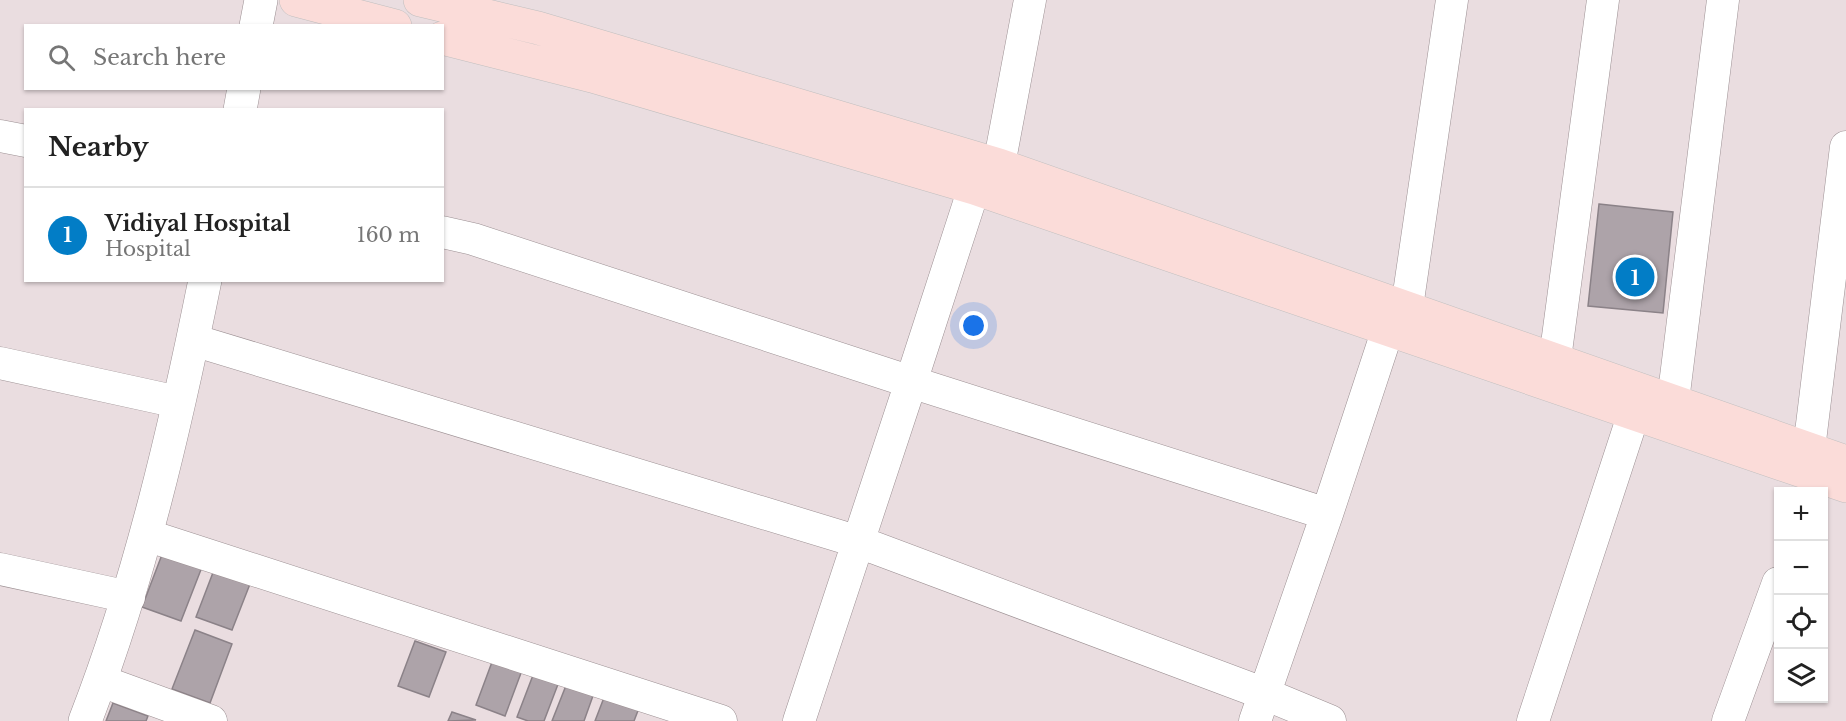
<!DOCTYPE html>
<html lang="en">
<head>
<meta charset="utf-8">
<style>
	:root { --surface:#fff; --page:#f6f6f6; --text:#222; --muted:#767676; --line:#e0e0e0; --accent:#027dc6 }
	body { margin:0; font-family:"Libre Baskerville",serif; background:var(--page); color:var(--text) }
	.controls { position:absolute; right:18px; bottom:18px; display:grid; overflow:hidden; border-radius:0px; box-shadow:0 2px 4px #0004 }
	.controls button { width:54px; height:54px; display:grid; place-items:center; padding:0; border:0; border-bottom:2px solid var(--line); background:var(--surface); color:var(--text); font:30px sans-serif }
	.you { position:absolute; left:974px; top:326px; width:21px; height:21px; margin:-15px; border:4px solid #fff; border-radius:50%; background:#1a73e8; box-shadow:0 0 0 9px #1a73e833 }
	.badge { display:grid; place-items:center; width:39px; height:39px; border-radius:50%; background:var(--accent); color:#fff; font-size:20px; font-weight:700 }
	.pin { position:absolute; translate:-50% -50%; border:3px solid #fff; box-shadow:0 2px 6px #0006 }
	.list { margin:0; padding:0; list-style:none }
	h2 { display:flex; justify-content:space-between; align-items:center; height:78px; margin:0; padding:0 24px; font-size:26px }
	h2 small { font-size:20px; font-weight:400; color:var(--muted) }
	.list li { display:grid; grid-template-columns:39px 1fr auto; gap:18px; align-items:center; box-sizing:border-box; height:96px; padding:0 24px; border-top:2px solid var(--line) }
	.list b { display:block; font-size:22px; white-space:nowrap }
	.list p { margin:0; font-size:20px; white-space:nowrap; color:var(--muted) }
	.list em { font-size:20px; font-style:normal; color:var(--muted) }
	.icon { flex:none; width:33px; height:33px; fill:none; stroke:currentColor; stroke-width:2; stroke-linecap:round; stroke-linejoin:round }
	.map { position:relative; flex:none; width:1846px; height:721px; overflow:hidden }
	.search { position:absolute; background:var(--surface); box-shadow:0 2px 4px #0004; left:24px; top:24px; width:420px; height:66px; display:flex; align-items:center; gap:15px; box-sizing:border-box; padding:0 21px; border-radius:0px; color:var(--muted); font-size:22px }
	.panel { position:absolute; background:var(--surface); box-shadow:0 2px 4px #0004; left:24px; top:108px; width:420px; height:174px; border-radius:0px }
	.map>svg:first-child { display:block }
	.building { fill:#ada3a9; stroke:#8b8288; stroke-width:1.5 }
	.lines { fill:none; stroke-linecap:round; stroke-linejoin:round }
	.street-casing { stroke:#9c9093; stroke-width:33 }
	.secondary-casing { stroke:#9c9093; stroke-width:34 }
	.primary-casing { stroke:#c0bfbf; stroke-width:34 }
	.street { stroke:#fff; stroke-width:32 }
	.secondary { stroke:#fff; stroke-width:33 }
	.primary { stroke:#fbdcd9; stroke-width:33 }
</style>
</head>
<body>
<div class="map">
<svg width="1846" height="721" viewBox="0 0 1846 721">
	<rect width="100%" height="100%" fill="#eadde0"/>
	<!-- building -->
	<path class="building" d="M 1599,204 L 1673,212 L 1663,313 L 1588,306 Z
		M 163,552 L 202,567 L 181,621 L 142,607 Z
		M 214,570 L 250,584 L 232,630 L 196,617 Z
		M 195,630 L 232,644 L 210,703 L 172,689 Z
		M 415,641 L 446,652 L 429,697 L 398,686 Z
		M 495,654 L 524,665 L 505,716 L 476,705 Z
		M 535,670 L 560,679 L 544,721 L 528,721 L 517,717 Z
		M 567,683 L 594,693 L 584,721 L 552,721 Z
		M 605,695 L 639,708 L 634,721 L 595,721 Z
		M 113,703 L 148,716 L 146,721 L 106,721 Z
		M 452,712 L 476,720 L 448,721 Z"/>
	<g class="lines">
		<defs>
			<path id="street" d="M 0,136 L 26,141
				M 999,165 L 1030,0
				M 442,232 L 473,239 L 911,382 L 1327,514
				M 1407,307 L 1452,0
				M 193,340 L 859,542 L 1265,694 L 1330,721
				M 1555,359 L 1603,0
				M 0,363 L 178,402
				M 1673,401 L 1723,0
				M 1809,449 L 1846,147
				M 146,535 L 721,721
				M 0,569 L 129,597
				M 101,681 L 211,721
				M 799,721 L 911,382 L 974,188
				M 1255,721 L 1327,514 L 1388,329
				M 1533,721 L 1634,413
				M 1728,721 L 1778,583"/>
			<path id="secondary" d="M 256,26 L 261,0
				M 240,110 L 244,88
				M 85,721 C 140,579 175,429 205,280"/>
			<path id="primary" d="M 296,0 L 395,26
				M 420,0 L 538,28 L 999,165 L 1846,462
				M 442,38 L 592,76 L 974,188 L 1846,486"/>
		</defs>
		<!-- street casing -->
		<use href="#street" class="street-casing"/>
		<!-- secondary casing -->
		<use href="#secondary" class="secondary-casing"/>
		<!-- primary casing -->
		<use href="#primary" class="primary-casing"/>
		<!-- street -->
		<use href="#street" class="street"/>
		<!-- secondary -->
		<use href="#secondary" class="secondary"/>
		<!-- primary -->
		<use href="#primary" class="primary"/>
	</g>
</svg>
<div class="controls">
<button>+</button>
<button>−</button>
<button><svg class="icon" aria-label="locate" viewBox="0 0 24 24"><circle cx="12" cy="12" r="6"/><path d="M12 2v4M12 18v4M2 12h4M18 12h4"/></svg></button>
<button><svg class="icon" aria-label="layers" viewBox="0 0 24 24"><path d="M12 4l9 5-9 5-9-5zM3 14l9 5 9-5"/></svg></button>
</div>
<div class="you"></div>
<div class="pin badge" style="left:1635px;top:277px">1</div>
<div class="search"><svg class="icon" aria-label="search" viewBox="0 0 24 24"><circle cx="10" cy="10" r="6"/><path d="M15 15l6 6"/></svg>Search here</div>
<section class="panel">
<h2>Nearby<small></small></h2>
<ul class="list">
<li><span class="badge">1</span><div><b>Vidiyal Hospital</b><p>Hospital</p></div><em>160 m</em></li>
</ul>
</section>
</div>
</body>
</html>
